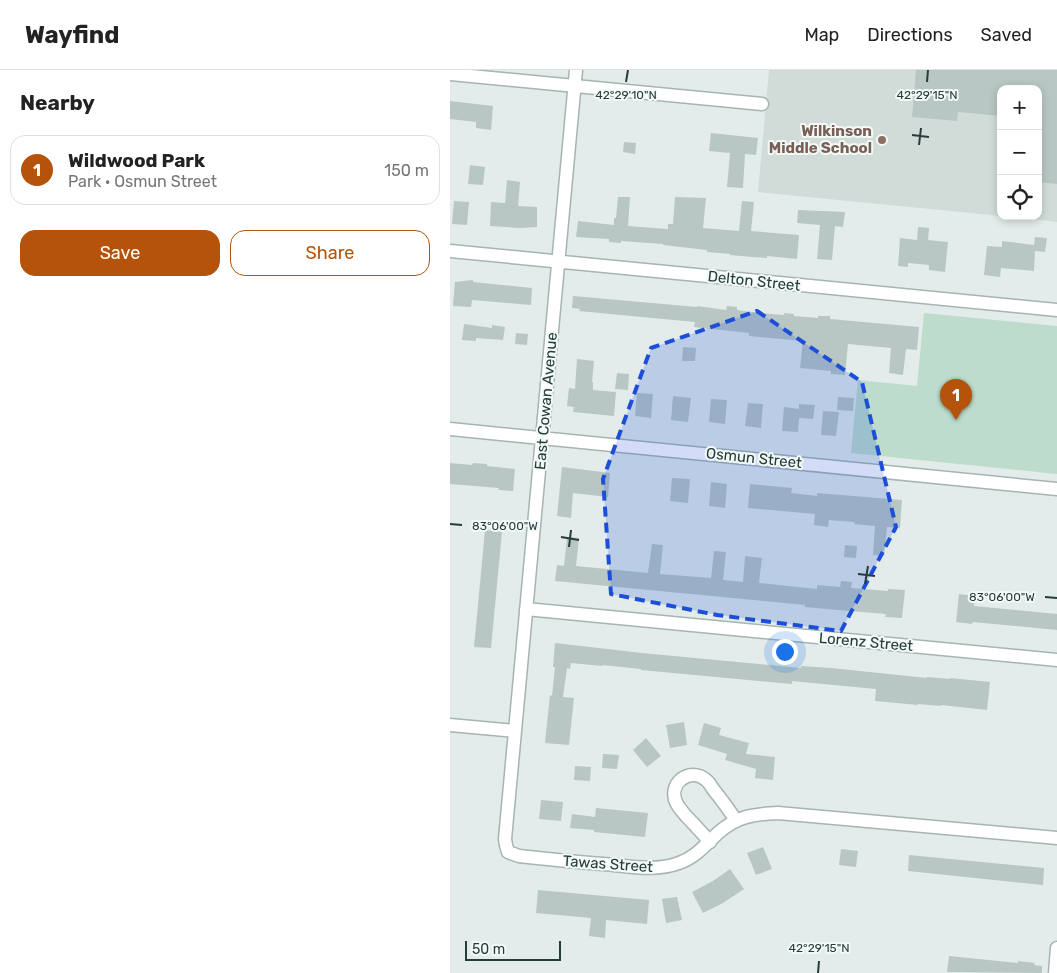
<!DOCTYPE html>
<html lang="en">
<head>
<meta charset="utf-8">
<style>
	:root { --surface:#fff; --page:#f6f6f6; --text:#222; --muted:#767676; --line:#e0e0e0; --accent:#b45309 }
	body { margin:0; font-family:Rubik,sans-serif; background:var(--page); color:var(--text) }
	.controls { position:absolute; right:15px; top:15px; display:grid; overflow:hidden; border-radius:10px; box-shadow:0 2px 8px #0003 }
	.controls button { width:45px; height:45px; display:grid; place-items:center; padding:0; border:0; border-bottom:1px solid var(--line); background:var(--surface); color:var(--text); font:25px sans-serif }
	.scale { position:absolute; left:15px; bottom:12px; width:96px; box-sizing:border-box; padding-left:5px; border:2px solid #243c3a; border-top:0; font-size:14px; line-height:18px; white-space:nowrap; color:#243c3a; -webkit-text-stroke:4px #f3f9f7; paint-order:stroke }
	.you { position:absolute; left:334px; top:581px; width:18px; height:18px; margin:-12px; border:4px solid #fff; border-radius:50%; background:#1a73e8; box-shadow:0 0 0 8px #1a73e833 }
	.badge { display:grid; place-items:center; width:32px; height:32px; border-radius:50%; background:var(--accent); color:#fff; font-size:16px; font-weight:700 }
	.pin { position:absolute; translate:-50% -41px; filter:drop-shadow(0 1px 2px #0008) }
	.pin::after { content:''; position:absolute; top:26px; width:18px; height:15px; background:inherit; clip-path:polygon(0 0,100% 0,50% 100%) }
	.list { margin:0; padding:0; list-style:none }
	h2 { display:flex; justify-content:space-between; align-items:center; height:65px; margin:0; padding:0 20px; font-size:21px }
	h2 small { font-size:16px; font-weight:400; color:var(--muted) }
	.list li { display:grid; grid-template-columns:32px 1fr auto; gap:15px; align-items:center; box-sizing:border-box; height:70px; margin:0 10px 10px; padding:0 10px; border:1px solid var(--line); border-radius:15px }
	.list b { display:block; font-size:19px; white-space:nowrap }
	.list p { margin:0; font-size:16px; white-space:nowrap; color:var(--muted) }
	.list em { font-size:16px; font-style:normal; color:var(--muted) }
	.actions { display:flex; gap:10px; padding:15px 20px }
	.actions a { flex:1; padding:11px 0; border:1px solid var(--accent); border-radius:15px; text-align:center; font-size:18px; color:var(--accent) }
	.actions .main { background:var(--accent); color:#fff }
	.icon { flex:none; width:28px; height:28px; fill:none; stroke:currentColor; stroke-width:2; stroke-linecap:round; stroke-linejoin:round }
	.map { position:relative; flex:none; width:607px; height:903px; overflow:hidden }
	header { display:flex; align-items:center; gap:30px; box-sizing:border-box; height:70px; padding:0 25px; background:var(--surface); border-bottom:1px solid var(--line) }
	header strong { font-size:24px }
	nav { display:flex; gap:28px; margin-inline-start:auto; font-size:18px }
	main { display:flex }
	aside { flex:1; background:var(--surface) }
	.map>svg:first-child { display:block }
	.built { fill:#d1dcd9 }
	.green { fill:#bddccb }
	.building { fill:#b8c7c3 }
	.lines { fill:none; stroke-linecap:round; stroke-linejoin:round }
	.minor-casing { stroke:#a6b4b2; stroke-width:15 }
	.minor { stroke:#fff; stroke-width:12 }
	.marked { fill:#1d4ed8; fill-opacity:0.2; stroke:#1d4ed8; stroke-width:4; stroke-dasharray:10 6; stroke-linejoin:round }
	.ticks { fill:none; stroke:#243c3a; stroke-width:2 }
	.education-dot { fill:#8d6e63; stroke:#f3f9f7; stroke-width:2 }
	.labels { text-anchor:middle; stroke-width:4; stroke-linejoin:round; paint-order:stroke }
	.education-label { font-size:15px; font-weight:bold; fill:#785e54; stroke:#f3f9f7; text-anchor:end }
	.street-label { font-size:15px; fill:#243c3a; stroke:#f3f9f7 }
	.ticks-label { font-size:12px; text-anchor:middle; fill:#243c3a; stroke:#f3f9f7; stroke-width:4; stroke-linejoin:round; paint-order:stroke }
</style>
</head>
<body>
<header>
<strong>Wayfind</strong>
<nav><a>Map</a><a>Directions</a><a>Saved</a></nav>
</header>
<main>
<aside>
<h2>Nearby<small></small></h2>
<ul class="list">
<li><span class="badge">1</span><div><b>Wildwood Park</b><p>Park · Osmun Street</p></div><em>150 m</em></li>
</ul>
<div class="actions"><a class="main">Save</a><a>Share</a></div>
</aside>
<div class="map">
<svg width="607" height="903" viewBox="0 0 607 903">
	<rect width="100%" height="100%" fill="#e3ecea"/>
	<!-- built -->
	<path class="built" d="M 319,0 L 607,0 L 607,152 L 551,146 L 588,146 L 588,19 L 551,19 L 551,146 L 308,122 Z"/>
	<!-- green -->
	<path class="green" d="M 474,243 L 607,256 L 607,404 L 401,383 L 408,310 L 467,316 Z"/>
	<!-- building -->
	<path class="building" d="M 466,0 L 607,0 L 607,114 L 588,112 L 588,19 L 551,19 L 551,46 L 508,42 L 507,51 L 462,47 Z
		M 0,31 L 43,36 L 41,60 L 26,58 L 26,52 L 0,49 Z
		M 261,63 L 308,68 L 306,85 L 295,84 L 293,118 L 277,117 L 280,83 L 259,81 Z
		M 174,72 L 186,73 L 185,84 L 173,82 Z
		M 20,95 L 35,97 L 33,115 L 18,114 Z
		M 57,110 L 70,112 L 68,136 L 87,137 L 87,157 L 70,158 L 40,156 L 41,132 L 55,133 Z
		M 168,127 L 180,127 L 178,156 L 218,159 L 218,154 L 223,154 L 225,127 L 256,128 L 253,158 L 289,161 L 292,131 L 304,132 L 301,161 L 349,165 L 347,189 L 317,186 L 317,188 L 302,187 L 280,185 L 280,184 L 257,182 L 257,180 L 213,175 L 213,174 L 171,171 L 171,173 L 159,172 L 159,169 L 126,167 L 128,151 L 164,155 L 164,148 L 166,148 Z
		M 4,131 L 19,132 L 17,155 L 2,154 Z
		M 348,140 L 395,142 L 393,157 L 385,156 L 382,190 L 367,189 L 370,155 L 347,153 Z
		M 468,157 L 479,158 L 478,170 L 498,172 L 495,202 L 479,200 L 479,195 L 458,193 L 458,197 L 448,196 L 450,168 L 467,170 Z
		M 585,167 L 597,168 L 595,182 L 585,181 L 584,201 L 551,198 L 550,207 L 534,205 L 537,176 L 552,177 L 552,171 L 584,175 Z
		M 23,210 L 23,212 L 82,218 L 81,235 L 22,230 L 21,237 L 3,236 L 5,212 Z
		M 123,226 L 247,237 L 247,236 L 276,240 L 277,236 L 287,237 L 287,240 L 308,243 L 334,245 L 334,243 L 344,244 L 344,246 L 368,248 L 368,246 L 380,246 L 380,249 L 469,257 L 467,280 L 456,279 L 453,305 L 439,303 L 441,278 L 398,274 L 395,305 L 381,304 L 381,301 L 350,298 L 353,271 L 299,266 L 299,263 L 244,257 L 245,252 L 129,241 L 130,239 L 122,238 Z
		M 14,254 L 42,258 L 42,255 L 55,257 L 53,270 L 26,268 L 26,271 L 12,270 Z
		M 66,263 L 78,264 L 77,275 L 65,274 Z
		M 233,277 L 246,278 L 245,291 L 232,291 Z
		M 127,289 L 144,291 L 142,312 L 143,312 L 143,320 L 166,322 L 164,346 L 123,342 L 124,337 L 117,336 L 119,318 L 125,319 Z
		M 167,303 L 179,304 L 178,320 L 165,319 Z
		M 187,323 L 203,324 L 201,348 L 185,346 Z
		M 223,326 L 241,328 L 238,352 L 221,350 Z
		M 388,327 L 404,328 L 403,341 L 387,340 Z
		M 261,329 L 277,330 L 275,354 L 259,352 Z
		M 298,333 L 313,334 L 311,358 L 295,356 Z
		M 349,334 L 365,335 L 363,349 L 349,348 L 348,362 L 332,361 L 334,337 L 349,339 Z
		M 373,341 L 389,342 L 386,366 L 371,365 Z
		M 0,393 L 22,395 L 23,393 L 37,394 L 37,396 L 65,399 L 63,421 L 48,420 L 49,418 L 0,414 Z
		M 112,397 L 160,403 L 158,427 L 123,423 L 121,448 L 107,446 Z
		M 222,408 L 240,409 L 238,433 L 220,431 Z
		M 261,412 L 277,414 L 275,438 L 259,436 Z
		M 300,414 L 342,418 L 341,423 L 367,426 L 367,423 L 452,430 L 450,458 L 437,457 L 434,486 L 423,485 L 425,456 L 404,454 L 404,452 L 379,450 L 378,457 L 364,455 L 365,444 L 298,438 Z
		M 35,460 L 52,462 L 41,578 L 24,577 Z
		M 117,467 L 129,468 L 126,496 L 198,503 L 202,474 L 213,475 L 210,504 L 261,508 L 264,481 L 276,482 L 273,510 L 293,512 L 295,486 L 312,488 L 309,513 L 367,519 L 367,515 L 390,517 L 391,511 L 402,512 L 401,518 L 438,521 L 438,519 L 455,520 L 452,548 L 435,547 L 436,544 L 388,540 L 355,537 L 355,535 L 105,511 L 107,495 L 114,496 Z
		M 395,475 L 407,476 L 406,488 L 394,487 Z
		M 509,524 L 525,526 L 524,536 L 607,544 L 607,560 L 523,552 L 522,554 L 506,552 Z
		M 105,573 L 192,583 L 319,595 L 351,598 L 351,596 L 381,598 L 477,608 L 477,607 L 500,609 L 500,608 L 540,612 L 537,640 L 491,635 L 491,636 L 468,634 L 468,635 L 425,631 L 426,619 L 342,611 L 342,614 L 191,600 L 191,599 L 152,595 L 152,596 L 121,593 L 120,599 L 117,598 L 113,627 L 124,628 L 119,675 L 95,673 L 100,625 L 102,626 L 105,597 L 103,597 Z
		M 234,652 L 237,675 L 220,678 L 216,655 Z
		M 254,653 L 271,658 L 269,665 L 299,673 L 296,684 L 325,687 L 323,710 L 305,708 L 306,699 L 275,690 L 277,684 L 248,675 Z
		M 196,668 L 211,686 L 197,697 L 183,680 Z
		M 153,684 L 169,685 L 167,699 L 152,698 Z
		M 125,696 L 141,697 L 140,711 L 124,710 Z
		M 91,730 L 113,732 L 111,751 L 89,749 Z
		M 146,738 L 198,743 L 195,767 L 144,762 L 144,760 L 120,758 L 122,744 L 145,747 Z
		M 313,777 L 322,799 L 306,805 L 297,783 Z
		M 391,779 L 408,781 L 406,797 L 389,795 Z
		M 459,785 L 594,798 L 593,815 L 458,801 Z
		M 280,799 L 294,819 L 273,833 L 253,843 L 242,822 L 263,811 Z
		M 88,820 L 199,830 L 197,854 L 156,850 L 155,868 L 139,866 L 141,848 L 86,843 Z
		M 227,827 L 232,850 L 216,853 L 212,829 Z
		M 499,886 L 568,893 L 568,891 L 585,893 L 584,895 L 592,896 L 592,903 L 497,902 Z"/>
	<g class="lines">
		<defs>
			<path id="minor" d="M 126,0 L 65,661 L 55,769 L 56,775 L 58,782 L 69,786 C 97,789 125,792 153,794 C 178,796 205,802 229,793 C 246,787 255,775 268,763 C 287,746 304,744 328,743 L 607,768
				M 0,4 L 312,34
				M 0,181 L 607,240
				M 0,359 L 607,419
				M 76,539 L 607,590
				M 0,655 L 65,661
				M 260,772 C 252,763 244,754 236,746 C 233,742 229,738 227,734 C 216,714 240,696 256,710 C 259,712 261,716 263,719 C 271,729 279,739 286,751
				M 605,903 L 607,878"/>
		</defs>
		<!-- minor casing -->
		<use href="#minor" class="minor-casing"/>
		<!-- minor -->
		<use href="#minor" class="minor"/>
	</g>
	<!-- marked area -->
	<path class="marked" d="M 307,241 L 412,312 L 446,457 L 391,561 L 267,545 L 161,524 L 153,409 L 201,278 Z"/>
	<!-- ticks -->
	<path class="ticks" d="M 176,12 L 178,0M 477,12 L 478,0M 462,65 L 479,67M 469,75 L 471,58M 0,454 L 12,455M 111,467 L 129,470M 119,477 L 121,460M 408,504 L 425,506M 415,514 L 418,496M 595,527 L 607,528M 368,903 L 369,891"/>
	<!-- markers -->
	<circle class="education-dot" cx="432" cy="70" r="5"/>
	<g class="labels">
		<!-- education labels -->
		<g class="education-label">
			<text x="422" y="66">Wilkinson<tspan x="422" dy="17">Middle School</tspan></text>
		</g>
		<!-- street labels -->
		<g class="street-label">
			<text transform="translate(304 211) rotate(6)" y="5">Delton Street</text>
			<text transform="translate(96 331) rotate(-85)" y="5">East Cowan Avenue</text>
			<text transform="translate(304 388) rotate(6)" y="5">Osmun Street</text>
			<text transform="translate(416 572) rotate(5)" y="5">Lorenz Street</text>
			<text transform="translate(158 794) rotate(4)" y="5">Tawas Street</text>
		</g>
	</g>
	<g class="ticks-label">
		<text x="176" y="29">42°29'10"N</text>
		<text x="477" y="29">42°29'15"N</text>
		<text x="55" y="460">83°06'00"W</text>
		<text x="552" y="531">83°06'00"W</text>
		<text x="369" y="882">42°29'15"N</text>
	</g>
</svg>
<div class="controls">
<button>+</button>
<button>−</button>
<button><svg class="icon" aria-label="locate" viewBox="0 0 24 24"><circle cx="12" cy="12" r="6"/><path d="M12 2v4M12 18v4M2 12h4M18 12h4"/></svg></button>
</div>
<div class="scale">50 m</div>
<div class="you"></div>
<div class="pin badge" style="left:506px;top:350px">1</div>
</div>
</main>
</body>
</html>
